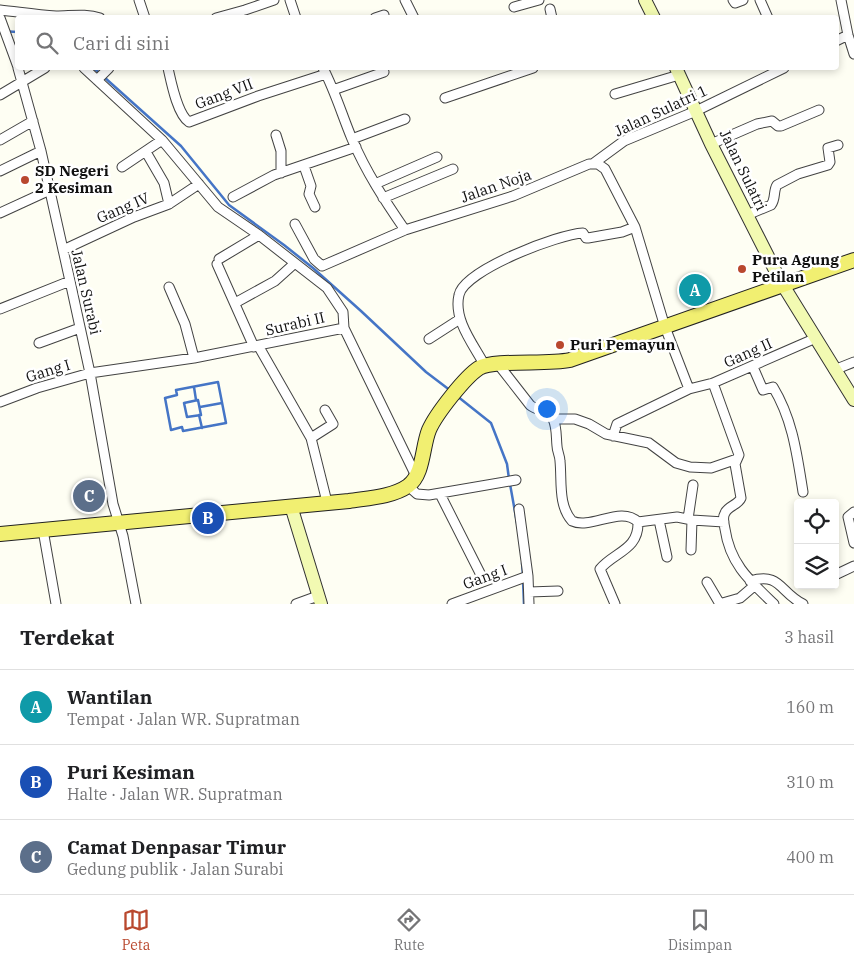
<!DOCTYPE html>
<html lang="id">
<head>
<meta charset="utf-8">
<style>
	:root { --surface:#fff; --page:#f6f6f6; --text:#202124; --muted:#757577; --line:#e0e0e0; --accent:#b9482e }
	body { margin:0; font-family:"IBM Plex Serif",serif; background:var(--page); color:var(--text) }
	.controls { position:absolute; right:15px; bottom:15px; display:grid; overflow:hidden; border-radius:5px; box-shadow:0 2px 8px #0003 }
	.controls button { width:45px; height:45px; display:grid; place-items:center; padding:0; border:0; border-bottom:1px solid var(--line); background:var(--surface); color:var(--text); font:25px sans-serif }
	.you { position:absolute; left:546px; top:408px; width:18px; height:18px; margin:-12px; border:4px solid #fff; border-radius:50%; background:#1a73e8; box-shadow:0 0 0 8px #1a73e833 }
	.badge { display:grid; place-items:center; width:32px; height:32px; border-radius:50%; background:var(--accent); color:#fff; font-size:16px; font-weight:700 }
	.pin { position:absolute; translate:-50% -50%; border:2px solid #fff; box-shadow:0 1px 5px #0006 }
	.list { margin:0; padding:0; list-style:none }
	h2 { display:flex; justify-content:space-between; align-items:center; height:65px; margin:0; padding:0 20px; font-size:21px }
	h2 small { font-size:16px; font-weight:400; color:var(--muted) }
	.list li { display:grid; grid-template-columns:32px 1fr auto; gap:15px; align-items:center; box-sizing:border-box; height:75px; padding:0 20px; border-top:1px solid var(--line) }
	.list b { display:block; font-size:19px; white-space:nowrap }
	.list p { margin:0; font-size:16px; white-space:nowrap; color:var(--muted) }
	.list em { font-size:16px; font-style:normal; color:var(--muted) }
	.icon { flex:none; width:28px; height:28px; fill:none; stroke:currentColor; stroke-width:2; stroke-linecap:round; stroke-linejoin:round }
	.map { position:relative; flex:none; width:854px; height:604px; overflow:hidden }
	.search { position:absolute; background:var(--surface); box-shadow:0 2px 8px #0003; left:15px; right:15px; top:15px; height:55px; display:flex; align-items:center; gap:12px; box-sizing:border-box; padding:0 18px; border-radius:5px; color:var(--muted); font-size:19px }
	.sheet { height:290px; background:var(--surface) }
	nav { display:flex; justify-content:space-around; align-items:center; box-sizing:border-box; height:70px; border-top:1px solid var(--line); background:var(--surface); font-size:14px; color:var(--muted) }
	nav a { display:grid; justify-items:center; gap:2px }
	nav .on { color:var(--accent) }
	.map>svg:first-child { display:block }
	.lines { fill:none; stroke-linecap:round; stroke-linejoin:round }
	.stream { stroke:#4575c6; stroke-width:2.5 }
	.street-casing { stroke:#434343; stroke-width:11 }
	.secondary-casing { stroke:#323232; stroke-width:14 }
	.primary-casing { stroke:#212121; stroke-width:16 }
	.street { stroke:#fff; stroke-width:9 }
	.secondary { stroke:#f2fab2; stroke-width:12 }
	.primary { stroke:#f1ef71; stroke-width:14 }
	.poi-dot { fill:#b9482e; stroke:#fff; stroke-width:2 }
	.labels { text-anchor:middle; stroke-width:5; stroke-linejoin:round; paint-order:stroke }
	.street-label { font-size:15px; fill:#101010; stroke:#fff }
	.poi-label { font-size:15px; font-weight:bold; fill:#101010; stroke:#fff; text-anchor:start }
</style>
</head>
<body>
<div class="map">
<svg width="854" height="604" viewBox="0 0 854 604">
	<rect width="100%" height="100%" fill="#fefef3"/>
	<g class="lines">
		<!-- stream -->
		<path class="stream" d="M 0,31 L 18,32
			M 93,68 L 100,73
			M 104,77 L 181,146 L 229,205 L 284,245 L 313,268 L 361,311 L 426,372 L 451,391
			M 218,382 L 226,423 L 183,431 L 182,427 L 171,430 L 165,398 L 177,395 L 176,390 Z
			M 194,387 L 196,400
			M 457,396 L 491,423 L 507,464 L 509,479
			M 198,400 L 201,415 L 187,417 L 184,403 Z
			M 200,407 L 222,403
			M 199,415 L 202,428
			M 510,484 L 517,523
			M 522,563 L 523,575
			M 523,580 L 524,604"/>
		<defs>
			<path id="street" d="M 139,0 L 145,18
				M 290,0 L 296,18
				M 405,0 L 414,18
				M 733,0 L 735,3 L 743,0
				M 760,0 L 768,18
				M 841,0 L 848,35 L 854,54
				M 514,7 L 539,0
				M 550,9 L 552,18
				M 0,10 C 19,12 37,15 56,16 C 71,16 86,13 100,18
				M 0,18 L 18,67
				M 216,18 L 245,10 L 274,0
				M 375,18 L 384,15
				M 836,41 L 848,35
				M 18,68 L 41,151 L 70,281 L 90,373 L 113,504 L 123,536 L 136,604
				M 84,68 L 162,140 L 218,207 L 259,235 L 327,288 L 343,312 L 344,328
				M 168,68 C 171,81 177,114 189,122 L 258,96 L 326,74
				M 323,68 C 335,91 342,115 352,139 C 366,172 385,201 405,230
				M 97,80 L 109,68
				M 333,90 L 384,72
				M 615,94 L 679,75
				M 0,95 L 45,68
				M 445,98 L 533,68
				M 276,135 L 281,151 L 281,173
				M 352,139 L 405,119
				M 0,140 L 33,121
				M 711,144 L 757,124 L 772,121 L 778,126 L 781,126 L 819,110
				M 594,163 L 624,141 L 696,111 L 784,68
				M 304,166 L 311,186 L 309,194 L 315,207
				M 122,167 L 162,140
				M 0,171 L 41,151
				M 375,184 L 437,157
				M 233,197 L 274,175 L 356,147
				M 383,198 L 453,169
				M 169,204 L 199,184
				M 0,213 L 50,190
				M 747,215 L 771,205 C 776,199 773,191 777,185 L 798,174 L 828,165 L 830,162 L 828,148 L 838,145
				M 295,224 L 314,259 L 322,266 L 405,230 L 513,196 L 589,164 L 598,164 L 605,169 L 635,227 L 665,327 L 689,389
				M 63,250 L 134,217 L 169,204 L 164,183 L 146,152
				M 219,259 L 259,235
				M 217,264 L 254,347
				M 169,287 L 185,324 L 194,358
				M 235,303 L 275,281 L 295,263
				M 0,309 L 70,281
				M 344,328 L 416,476
				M 429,339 L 460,319
				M 39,343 L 80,328
				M 259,347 L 311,438 L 327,502
				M 498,364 L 530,405 C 537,411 549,410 553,419 C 557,427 556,437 557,446 C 557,451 560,456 560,461 C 562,482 558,505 572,521 C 591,530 621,505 638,522 L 677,517 L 692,520 L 724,522
				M 485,366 C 474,345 453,320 459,295 C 464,270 559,234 583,233 L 586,238 L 588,238 L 622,232 L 635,227
				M 753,367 L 763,390 L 773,387 C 793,420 797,455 803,492
				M 834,370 L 854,362
				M 713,383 L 739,455 L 735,464 L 741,498 C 738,505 728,506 725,513 C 722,518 724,523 725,529 C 730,564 750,581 774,604
				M 0,402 L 37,388 L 90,373 L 194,358 L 344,328
				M 553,419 L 575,419 L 589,424 L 606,434 L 649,443 L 676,463 L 690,467 L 711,468 L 737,459
				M 613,436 L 617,424 L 689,389 L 713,383 L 816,338
				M 311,438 L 333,424 L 325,410
				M 408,486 L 417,494 L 429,495 L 516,480
				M 440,494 L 483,579
				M 519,509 L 528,576 L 529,604
				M 854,512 L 848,517 L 854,543
				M 688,519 L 693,485
				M 659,520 L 667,557
				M 43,530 L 56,604
				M 691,550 L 692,520
				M 835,575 L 854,566
				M 750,581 C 781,572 779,592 803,604
				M 707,582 L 720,604
				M 529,592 L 558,591
				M 296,604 L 318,596
				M 452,604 L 528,576
				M 615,604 L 600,569 C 614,552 639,550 638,522
				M 719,604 L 740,598 L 754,586"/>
			<path id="secondary" d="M 645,0 L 654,18
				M 676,68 L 711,144 L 781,282 L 854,400
				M 291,506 L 321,604"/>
			<path id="primary" d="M 0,534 L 349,501 C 368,498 392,497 408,486 C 424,474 422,447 429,430 C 436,414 465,377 479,368 C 496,359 546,365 570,360 L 854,260"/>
		</defs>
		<!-- street casing -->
		<use href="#street" class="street-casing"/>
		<!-- secondary casing -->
		<use href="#secondary" class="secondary-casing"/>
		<!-- primary casing -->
		<use href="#primary" class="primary-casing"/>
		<!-- street -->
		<use href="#street" class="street"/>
		<!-- secondary -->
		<use href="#secondary" class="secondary"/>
		<!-- primary -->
		<use href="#primary" class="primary"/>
	</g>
	<!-- markers -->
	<g class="poi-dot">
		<circle cx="25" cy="180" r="5"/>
		<circle cx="742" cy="269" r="5"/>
		<circle cx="560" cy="345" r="5"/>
	</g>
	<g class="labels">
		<!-- street labels -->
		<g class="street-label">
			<text transform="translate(224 94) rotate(-21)" y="5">Gang VII</text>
			<text transform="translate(661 111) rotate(-25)" y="5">Jalan Sulatri 1</text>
			<text transform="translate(743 170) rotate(64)" y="5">Jalan Sulatri</text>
			<text transform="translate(496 186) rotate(-19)" y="5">Jalan Noja</text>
			<text transform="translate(123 208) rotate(-23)" y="5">Gang IV</text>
			<text transform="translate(86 292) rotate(77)" y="5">Jalan Surabi</text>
			<text transform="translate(295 324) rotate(-13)" y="5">Surabi II</text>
			<text transform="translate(748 353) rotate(-24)" y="5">Gang II</text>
			<text transform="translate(48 371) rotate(-17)" y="5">Gang I</text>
			<text transform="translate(485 577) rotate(-20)" y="5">Gang I</text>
		</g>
		<!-- poi labels -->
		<g class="poi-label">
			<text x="35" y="176">SD Negeri<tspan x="35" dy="17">2 Kesiman</tspan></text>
			<text x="752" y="265">Pura Agung<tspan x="752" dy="17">Petilan</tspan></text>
			<text x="570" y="350">Puri Pemayun</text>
		</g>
	</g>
</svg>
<div class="controls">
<button><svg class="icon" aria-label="locate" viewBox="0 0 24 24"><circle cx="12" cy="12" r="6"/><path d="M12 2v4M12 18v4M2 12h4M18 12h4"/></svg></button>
<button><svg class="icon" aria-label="layers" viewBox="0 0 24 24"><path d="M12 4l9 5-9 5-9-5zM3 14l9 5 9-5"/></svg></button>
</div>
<div class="you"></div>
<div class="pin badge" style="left:695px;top:290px;background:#0f9aa8">A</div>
<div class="pin badge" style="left:208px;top:518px;background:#1a4fb4">B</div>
<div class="pin badge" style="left:89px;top:496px;background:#5c6f8a">C</div>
<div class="search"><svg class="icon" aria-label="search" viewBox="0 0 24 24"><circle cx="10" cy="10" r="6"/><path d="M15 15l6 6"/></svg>Cari di sini</div>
</div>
<section class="sheet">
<h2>Terdekat<small>3 hasil</small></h2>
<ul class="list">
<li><span class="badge" style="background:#0f9aa8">A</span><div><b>Wantilan</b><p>Tempat · Jalan WR. Supratman</p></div><em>160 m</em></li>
<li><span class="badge" style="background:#1a4fb4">B</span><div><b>Puri Kesiman</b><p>Halte · Jalan WR. Supratman</p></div><em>310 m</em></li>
<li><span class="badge" style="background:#5c6f8a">C</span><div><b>Camat Denpasar Timur</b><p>Gedung publik · Jalan Surabi</p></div><em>400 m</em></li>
</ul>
</section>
<nav>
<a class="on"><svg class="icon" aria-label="map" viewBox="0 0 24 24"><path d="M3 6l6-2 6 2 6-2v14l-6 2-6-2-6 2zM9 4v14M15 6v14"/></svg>Peta</a>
<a><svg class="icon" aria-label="directions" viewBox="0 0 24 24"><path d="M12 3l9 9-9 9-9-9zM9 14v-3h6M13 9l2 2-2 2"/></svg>Rute</a>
<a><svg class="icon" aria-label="saved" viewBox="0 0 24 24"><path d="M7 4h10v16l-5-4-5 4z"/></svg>Disimpan</a>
</nav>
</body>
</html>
